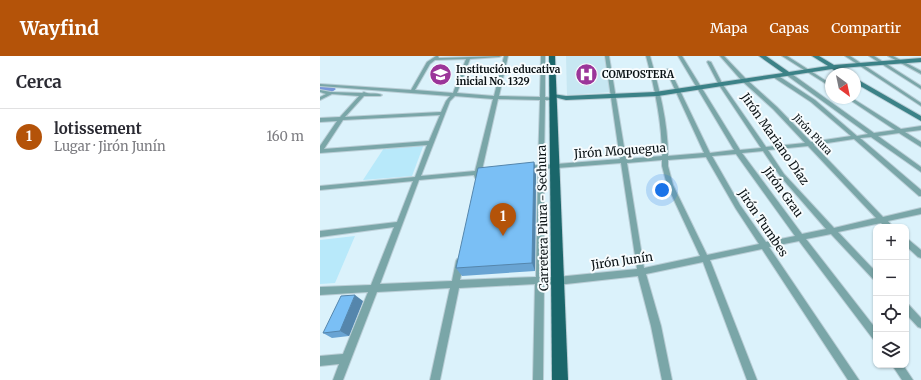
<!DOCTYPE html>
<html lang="es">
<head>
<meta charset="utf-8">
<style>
	:root { --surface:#fff; --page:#f7f7f7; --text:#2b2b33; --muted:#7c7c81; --line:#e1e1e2; --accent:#b45309 }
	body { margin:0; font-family:Merriweather,serif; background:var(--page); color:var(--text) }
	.controls { position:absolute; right:12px; bottom:12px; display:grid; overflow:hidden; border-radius:8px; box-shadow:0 1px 3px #0004 }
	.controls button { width:36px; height:36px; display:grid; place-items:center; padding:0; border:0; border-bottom:1px solid var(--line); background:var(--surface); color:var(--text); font:20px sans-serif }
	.compass { position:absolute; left:505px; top:12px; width:36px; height:36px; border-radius:50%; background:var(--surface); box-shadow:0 1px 3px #0004; rotate:147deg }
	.you { position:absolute; left:342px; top:134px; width:14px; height:14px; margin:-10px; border:3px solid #fff; border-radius:50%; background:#1a73e8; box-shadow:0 0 0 6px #1a73e833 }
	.badge { display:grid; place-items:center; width:26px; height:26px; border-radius:50%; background:var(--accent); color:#fff; font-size:13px; font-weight:700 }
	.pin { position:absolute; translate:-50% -33px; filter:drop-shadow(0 1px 2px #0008) }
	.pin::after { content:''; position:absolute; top:21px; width:14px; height:12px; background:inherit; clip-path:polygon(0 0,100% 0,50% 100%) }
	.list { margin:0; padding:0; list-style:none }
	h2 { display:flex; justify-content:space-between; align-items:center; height:52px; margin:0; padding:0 16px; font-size:17px }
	h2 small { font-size:13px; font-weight:400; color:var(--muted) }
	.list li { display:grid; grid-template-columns:26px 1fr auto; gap:12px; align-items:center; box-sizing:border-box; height:56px; padding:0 16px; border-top:1px solid var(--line) }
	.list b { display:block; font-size:15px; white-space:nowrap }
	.list p { margin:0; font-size:13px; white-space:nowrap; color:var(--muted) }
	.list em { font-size:13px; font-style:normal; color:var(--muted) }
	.icon { flex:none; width:22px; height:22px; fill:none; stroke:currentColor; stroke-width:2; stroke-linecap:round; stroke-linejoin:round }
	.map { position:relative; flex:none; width:601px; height:324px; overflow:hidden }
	header { display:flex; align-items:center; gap:24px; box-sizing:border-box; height:56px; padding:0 20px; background:var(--accent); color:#fff }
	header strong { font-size:19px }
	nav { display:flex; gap:22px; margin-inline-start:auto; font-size:14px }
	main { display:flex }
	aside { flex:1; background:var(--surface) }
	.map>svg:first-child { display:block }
	.built { fill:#c7e7f2 }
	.green { fill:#b8e9fa }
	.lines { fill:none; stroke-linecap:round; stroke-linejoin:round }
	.river { fill:#7896d9; fill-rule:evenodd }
	.street-casing { stroke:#baced6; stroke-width:2 }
	.secondary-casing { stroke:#baced6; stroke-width:2 }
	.primary-casing { stroke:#baced6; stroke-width:2 }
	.street { fill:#7aa6a8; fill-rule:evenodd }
	.secondary { fill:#3b8287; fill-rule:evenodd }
	.primary { fill:#1a666a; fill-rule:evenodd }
	.wall { fill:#69a4d3 }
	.shaded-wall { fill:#5586ac }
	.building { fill:#7abff5; stroke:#5586ac }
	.labels { text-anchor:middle; stroke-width:4; stroke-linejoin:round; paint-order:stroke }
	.far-poi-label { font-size:10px; font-weight:bold; fill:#0a1215; stroke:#f7fcfe; text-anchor:start }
	.far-street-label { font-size:10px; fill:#0a1215; stroke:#f7fcfe }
	.street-label { font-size:12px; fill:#0a1215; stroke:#f7fcfe }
</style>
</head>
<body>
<header>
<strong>Wayfind</strong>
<nav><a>Mapa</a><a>Capas</a><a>Compartir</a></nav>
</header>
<main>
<aside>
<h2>Cerca<small></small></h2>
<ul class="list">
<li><span class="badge">1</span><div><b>lotissement</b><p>Lugar · Jirón Junín</p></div><em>160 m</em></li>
</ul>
</aside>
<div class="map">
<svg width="601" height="324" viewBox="0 0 601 324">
	<rect width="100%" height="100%" fill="#dbf2fb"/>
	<!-- built -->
	<path class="built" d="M 246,0 L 284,0 L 292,36 L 247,39 Z"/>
	<!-- green -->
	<path class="green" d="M 104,88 L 92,120 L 43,124 L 64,92 Z
		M 35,180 L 15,227 L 0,228 L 0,184 Z"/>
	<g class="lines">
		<!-- river -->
		<path class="river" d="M 0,29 L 12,30 L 16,33 L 12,36 L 0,35 Z"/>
		<defs>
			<path id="street" d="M 116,0 L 118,0 L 119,2 L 181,0 L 179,1 L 150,3 L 137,37 L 174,40 L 184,0 L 188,0 L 179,40 L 220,41 L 221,0 L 225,0 L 225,41 L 233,42 L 235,43 L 233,44 L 225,44 L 224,109 L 300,103 L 285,0 L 289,0 L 306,103 L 342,100 C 342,66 335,33 326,0 L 330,0 C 339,32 348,66 348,100 L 384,97 L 346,14 L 348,13 L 350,14 L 390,97 L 414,94 L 358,0 L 362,0 L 420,94 L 441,92 L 399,29 L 387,6 L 388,5 L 391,6 L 403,29 L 446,91 L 485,87 L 453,53 L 422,25 L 400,0 L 404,0 L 426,23 L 457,51 L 491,86 L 531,80 L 491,46 L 453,21 L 453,19 L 457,19 L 495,44 L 537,80 L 548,78 L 465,18 L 465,16 L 469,16 L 554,77 L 575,74 L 527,42 L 532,42 L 581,73 L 601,70 L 601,74 L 585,76 L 601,86 L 601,91 L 579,77 L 558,80 L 601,111 L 601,116 L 551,81 L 540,82 L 601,134 L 601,140 L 599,140 L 534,83 L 494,89 L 563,161 L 601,152 L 601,158 L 568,165 L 573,171 L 565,171 L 561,167 L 518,176 L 556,216 L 556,225 L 553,223 L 511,178 L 486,183 L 556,273 L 556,285 L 553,283 L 479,185 L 449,191 L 539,324 L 528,324 L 442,193 L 390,204 L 437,324 L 427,324 L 383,206 L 326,218 L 341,270 L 352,324 L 342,324 L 331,270 L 318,220 L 237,229 L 224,228 L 223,324 L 213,324 L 215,228 L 139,232 L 120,324 L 110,324 L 130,232 L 57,236 L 23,324 L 13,324 L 19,308 L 0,310 L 0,300 L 23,298 L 48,236 L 0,239 L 0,231 L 51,229 L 74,171 L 0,181 L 0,175 L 77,166 L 93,125 L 0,134 L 0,130 L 95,121 L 107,89 L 0,97 L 0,90 L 17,65 L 0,66 L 0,62 L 20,61 L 39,40 L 12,38 L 0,44 L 0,41 L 6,38 L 0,36 L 0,34 L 11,36 L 42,37 L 44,36 C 49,39 57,36 62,39 L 60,40 L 44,40 L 25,61 L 121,56 L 126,45 L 130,40 L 0,30 L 0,28 L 91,34 L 107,6 ZM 146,3 L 133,37 L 95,34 L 110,8 L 115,4 ZM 135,40 L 173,43 L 155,115 L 101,120 L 130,45 ZM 178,43 L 220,44 L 218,109 L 208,110 L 205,112 L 208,114 L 218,113 L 216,221 L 140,224 L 144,205 L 143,203 L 140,202 L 137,203 L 136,205 L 132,225 L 60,228 L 99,124 L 154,119 L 155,122 L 159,122 L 161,118 L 167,117 L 168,116 L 167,115 L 162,114 ZM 120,59 L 109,85 L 4,93 L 23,64 ZM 488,90 L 556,162 L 514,172 L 464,118 L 448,94 ZM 443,95 L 460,120 L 506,173 L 482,178 L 422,97 ZM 416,98 L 475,180 L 446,186 L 420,149 L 392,100 ZM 386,101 L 416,153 L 439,188 L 387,199 L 353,129 L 348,110 L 348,104 ZM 342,104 L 342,110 L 347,129 L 380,200 L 324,212 L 307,107 ZM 301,107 L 317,213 L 237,221 L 224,221 L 224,113 Z
				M 462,0 L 467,0 L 511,28 L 511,31 Z
				M 525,0 L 530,0 L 601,47 L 601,50 Z
				M 549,0 L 554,0 L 601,30 L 601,33 Z
				M 568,0 L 573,0 L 601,15 L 601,18 Z
				M 586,183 L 589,184 L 601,194 L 601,202 L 598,201 L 586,190 Z
				M 586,248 L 589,249 L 601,262 L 601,272 L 598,271 L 586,258 Z
				M 572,309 L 583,309 L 593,324 L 582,324 Z"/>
			<path id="secondary" d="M 439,0 L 446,0 L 469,16 L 508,10 L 492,0 L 499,0 L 514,9 L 601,2 L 601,6 L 520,12 L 528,18 L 521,18 L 512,13 L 338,40 L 246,44 L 230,40 L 233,38 L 246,40 L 335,36 L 463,17 Z
				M 535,22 L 601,60 L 601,65 L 535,27 Z"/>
			<path id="primary" d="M 229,0 L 235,0 L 248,324 L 232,324 Z"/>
		</defs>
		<!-- street casing -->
		<use href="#street" class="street-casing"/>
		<!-- secondary casing -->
		<use href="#secondary" class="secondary-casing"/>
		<!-- primary casing -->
		<use href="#primary" class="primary-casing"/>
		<!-- street -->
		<use href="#street" class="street"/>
		<!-- secondary -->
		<use href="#secondary" class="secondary"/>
		<!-- primary -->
		<use href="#primary" class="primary"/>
	</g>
	<!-- wall -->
	<path class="wall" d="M 214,106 L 216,115 L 215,215 L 142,220 L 136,212 Z
		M 43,245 L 29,280 L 12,282 L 3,277 Z"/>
	<!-- shaded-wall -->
	<path class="shaded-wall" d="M 214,106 L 216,115 L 215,215 L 212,207 Z
		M 35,239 L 43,245 L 29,280 L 20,275 Z"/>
	<!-- building -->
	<path class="building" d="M 214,106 L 212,207 L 136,212 L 158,112 Z
		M 35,239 L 20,275 L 3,277 L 21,240 Z"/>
	<!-- icons -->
	<defs>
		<symbol id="hospital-disc" viewBox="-11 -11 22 22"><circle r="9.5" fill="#9b3599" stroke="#f7fcfe"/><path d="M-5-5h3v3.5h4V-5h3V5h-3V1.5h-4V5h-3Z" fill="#fff"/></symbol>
		<symbol id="school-disc" viewBox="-11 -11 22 22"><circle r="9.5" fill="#9b3599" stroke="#f7fcfe"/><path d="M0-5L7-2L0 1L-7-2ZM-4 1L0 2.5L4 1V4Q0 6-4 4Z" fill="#fff"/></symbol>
	</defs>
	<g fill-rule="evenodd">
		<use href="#hospital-disc" x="254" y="6" width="25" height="25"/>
		<use href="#school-disc" x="108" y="6" width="25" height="25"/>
	</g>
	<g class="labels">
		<!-- far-poi labels -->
		<g class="far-poi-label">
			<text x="136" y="17">Institución educativa<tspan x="136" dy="12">inicial No. 1329</tspan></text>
			<text x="282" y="22">COMPOSTERA</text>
		</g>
		<!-- far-street labels -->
		<g class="far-street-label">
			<text transform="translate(493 78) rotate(47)" y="4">Jirón Piura</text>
		</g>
		<!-- street labels -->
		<g class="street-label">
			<text transform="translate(455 83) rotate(55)" y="4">Jirón Mariano Díaz</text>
			<text transform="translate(300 95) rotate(-4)" y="4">Jirón Moquegua</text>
			<text transform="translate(463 136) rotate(54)" y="4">Jirón Grau</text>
			<text transform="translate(223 162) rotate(-91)" y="4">Carretera Piura - Sechura</text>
			<text transform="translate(443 167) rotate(56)" y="4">Jirón Tumbes</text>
			<text transform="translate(302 205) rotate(-8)" y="4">Jirón Junín</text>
		</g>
	</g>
</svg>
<div class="controls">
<button>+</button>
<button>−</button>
<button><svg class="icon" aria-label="locate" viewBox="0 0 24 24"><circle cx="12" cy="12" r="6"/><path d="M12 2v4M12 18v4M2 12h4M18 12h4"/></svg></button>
<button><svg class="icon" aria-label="layers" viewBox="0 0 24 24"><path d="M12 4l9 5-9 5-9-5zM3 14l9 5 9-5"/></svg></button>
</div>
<svg class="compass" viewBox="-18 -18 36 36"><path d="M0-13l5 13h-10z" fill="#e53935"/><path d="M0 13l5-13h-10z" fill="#7c7c81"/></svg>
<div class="you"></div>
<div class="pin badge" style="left:183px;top:180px">1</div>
</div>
</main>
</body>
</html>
